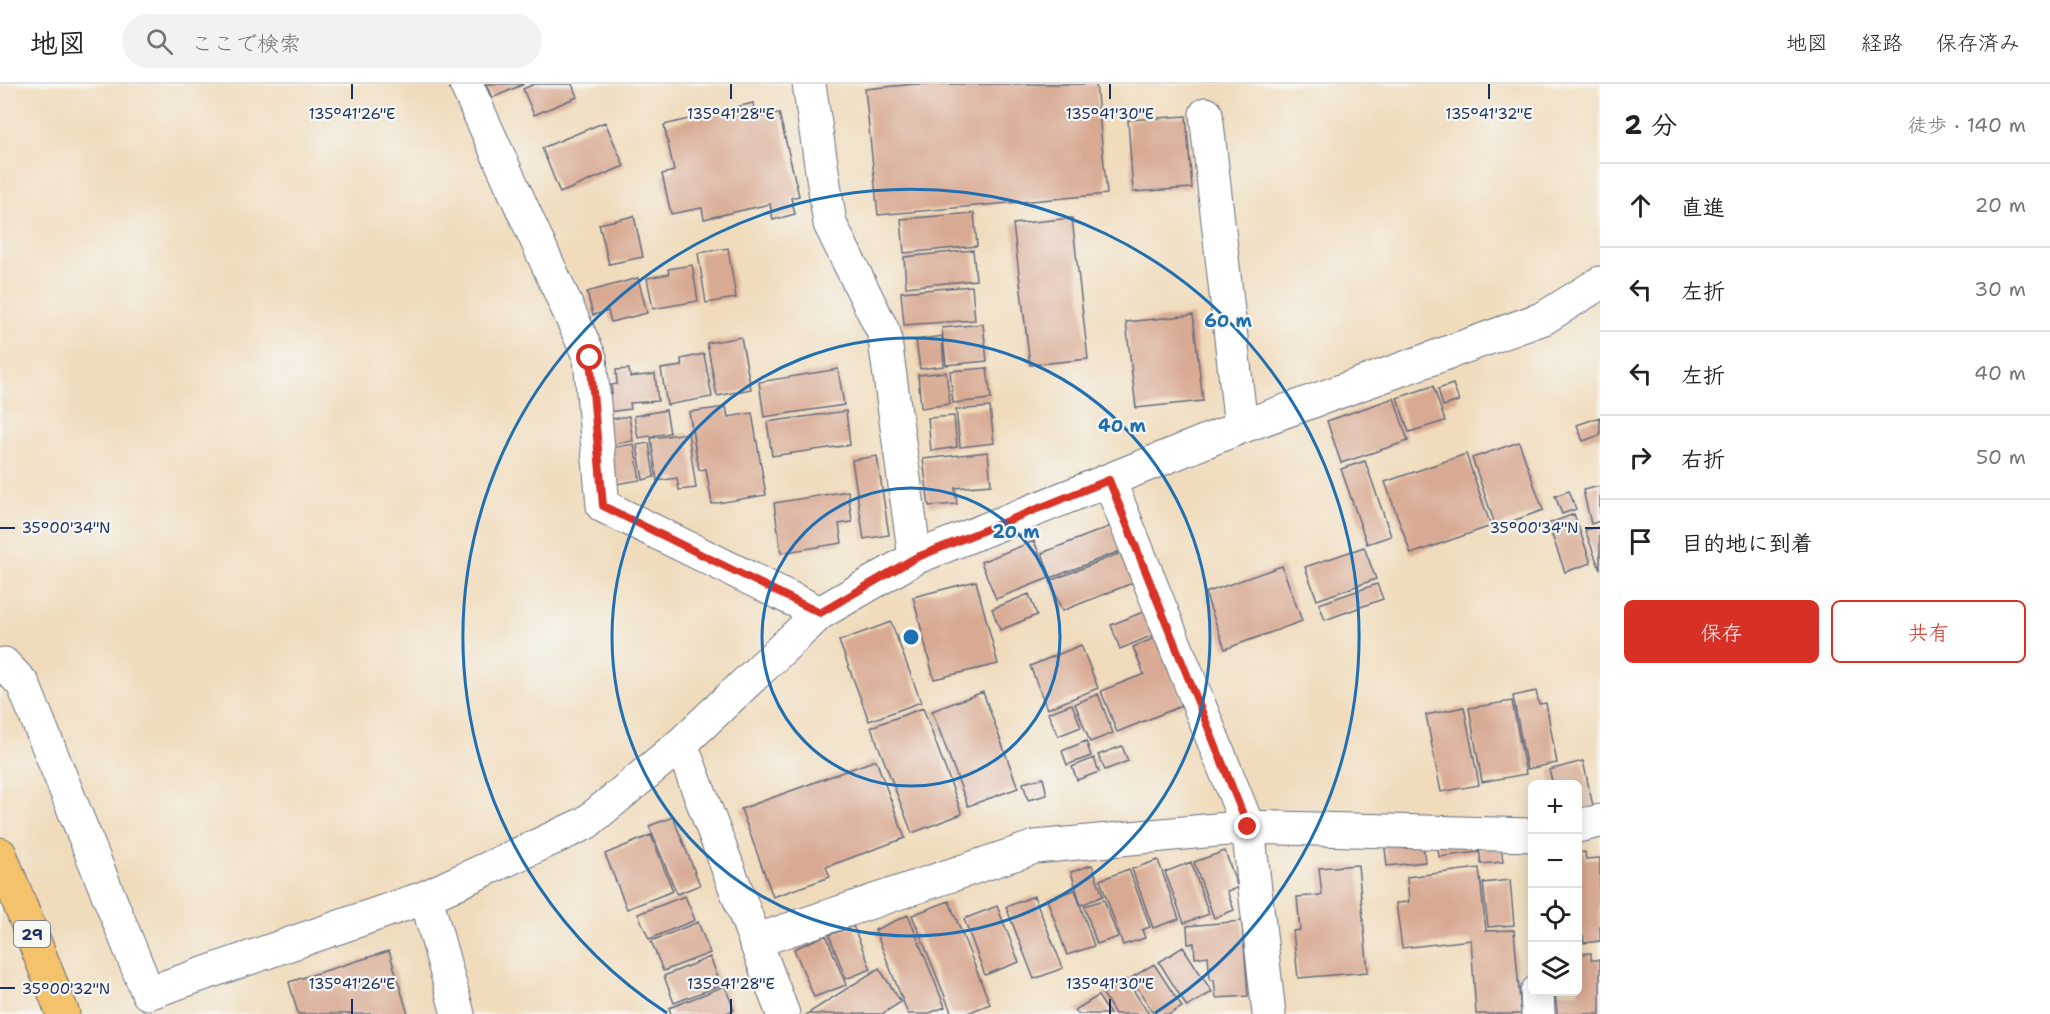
<!DOCTYPE html>
<html lang="ja">
<head>
<meta charset="utf-8">
<style>
	:root { --surface:#fff; --page:#f2f2f2; --text:#222; --muted:#767676; --line:#e0e0e0; --accent:#d93025 }
	body { margin:0; font-family:"Shantell Sans","Klee One",sans-serif; background:var(--page); color:var(--text) }
	.controls { position:absolute; right:18px; bottom:18px; display:grid; overflow:hidden; border-radius:9px; box-shadow:0 3px 15px #0003 }
	.controls button { width:54px; height:54px; display:grid; place-items:center; padding:0; border:0; border-bottom:2px solid var(--line); background:var(--surface); color:var(--text); font:30px sans-serif }
	.stop { position:absolute; width:18px; height:18px; margin:-14px; border:4px solid #d93025; border-radius:50%; background:#fff }
	.stop.end { background:#d93025; border-color:#fff; box-shadow:0 2px 6px #0008 }
	.list { margin:0; padding:0; list-style:none }
	h2 { display:flex; justify-content:space-between; align-items:center; height:78px; margin:0; padding:0 24px; font-size:26px }
	h2 small { font-size:20px; font-weight:400; color:var(--muted) }
	.list li { display:grid; grid-template-columns:39px 1fr auto; gap:18px; align-items:center; box-sizing:border-box; height:84px; padding:0 24px; border-top:2px solid var(--line) }
	.list b { display:block; font-size:22px; white-space:nowrap }
	.list em { font-size:20px; font-style:normal; color:var(--muted) }
	.actions { display:flex; gap:12px; padding:18px 24px }
	.actions a { flex:1; padding:14px 0; border:2px solid var(--accent); border-radius:9px; text-align:center; font-size:21px; color:var(--accent) }
	.actions .main { background:var(--accent); color:#fff }
	.icon { flex:none; width:33px; height:33px; fill:none; stroke:currentColor; stroke-width:2; stroke-linecap:round; stroke-linejoin:round }
	.map { position:relative; flex:none; width:1600px; height:930px; overflow:hidden }
	header { display:flex; align-items:center; gap:36px; box-sizing:border-box; height:84px; padding:0 30px; background:var(--surface); border-bottom:2px solid var(--line) }
	header strong { font-size:28px }
	nav { display:flex; gap:33px; margin-inline-start:auto; font-size:21px }
	.search { width:420px; height:54px; background:var(--page); display:flex; align-items:center; gap:15px; box-sizing:border-box; padding:0 21px; border-radius:33px; color:var(--muted); font-size:22px }
	main { display:flex }
	aside { flex:1; background:var(--surface) }
	.map>svg:first-child { display:block }
	.building { fill:#d9aa93 }
	.lines { fill:none; stroke-linecap:round; stroke-linejoin:round }
	.minor-casing { stroke:#666c7f; stroke-width:35 }
	.major-casing { stroke:#666c7f; stroke-width:35 }
	.minor { stroke:#fff; stroke-width:33 }
	.major { stroke:#f3c26a; stroke-width:33 }
	.route { stroke:#d93025; stroke-width:8 }
	.ticks { fill:none; stroke:#1b2f5e; stroke-width:2 }
	.ring { fill:none; stroke:#1f6fb2; stroke-width:3 }
	.labels { text-anchor:middle; stroke-width:4.5; stroke-linejoin:round; paint-order:stroke }
	.shield { fill:#f6f6f2; stroke:#5d6b8a; stroke-width:1.5 }
	.shield-label { font-size:16px; font-weight:bold; fill:#1b2f5e }
	.ticks-label { font-size:15px; text-anchor:middle; fill:#1b2f5e; stroke:#f6f6f2; stroke-width:4.5; stroke-linejoin:round; paint-order:stroke }
	.centre { fill:#1f6fb2; stroke:#f6f6f2; stroke-width:3 }
	.ring-label { font-size:18px; text-anchor:middle; font-weight:bold; fill:#1f6fb2; stroke:#f6f6f2; stroke-width:4.5; stroke-linejoin:round; paint-order:stroke }
</style>
</head>
<body>
<header>
<strong>地図</strong>
<div class="search"><svg class="icon" aria-label="search" viewBox="0 0 24 24"><circle cx="10" cy="10" r="6"/><path d="M15 15l6 6"/></svg>ここで検索</div>
<nav><a>地図</a><a>経路</a><a>保存済み</a></nav>
</header>
<main>
<div class="map">
<svg width="1600" height="930" viewBox="0 0 1600 930">
	<rect width="100%" height="100%" fill="#f6f6f2"/>
	<filter id="ink" filterUnits="userSpaceOnUse"><feTurbulence type="fractalNoise" baseFrequency=".0167" numOctaves="2"/><feDisplacementMap in="SourceGraphic" scale="12" xChannelSelector="R" yChannelSelector="G"/><feConvolveMatrix kernelMatrix="1 2 1 2 8 2 1 2 1" color-interpolation-filters="sRGB"/></filter>
	<filter id="wash" filterUnits="userSpaceOnUse"><feTurbulence type="fractalNoise" baseFrequency=".008" numOctaves="4" result="noise"/><feDisplacementMap in="SourceGraphic" scale="24" xChannelSelector="R" yChannelSelector="G"/><feGaussianBlur stdDeviation="1.35" result="paint"/><feColorMatrix in="noise" values="0 0 0 0 0 0 0 0 0 0 0 0 0 0 0 0 0 1.4 0 .05"/><feComposite in="paint" operator="in"/></filter>
	<g filter="url(#wash)">
		<rect width="100%" height="100%" fill="#f0dcbc"/>
		<g id="blocks">
			<!-- building -->
			<path class="building" d="M 486,0 L 524,0 L 492,14 Z
				M 534,0 L 572,0 L 577,13 L 534,31 L 523,5 Z
				M 915,0 L 1096,0 L 1107,110 L 878,131 L 865,5 Z
				M 753,19 L 756,34 L 779,29 L 799,112 L 791,114 L 795,130 L 773,136 L 770,120 L 704,135 L 702,124 L 671,130 L 662,90 L 674,87 L 664,41 Z
				M 1186,32 L 1192,104 L 1133,108 L 1128,36 Z
				M 605,38 L 624,82 L 560,109 L 542,64 Z
				M 974,129 L 977,162 L 904,169 L 901,135 Z
				M 634,132 L 643,173 L 609,180 L 599,140 Z
				M 1072,134 L 1088,275 L 1030,281 L 1013,140 Z
				M 728,164 L 736,214 L 706,219 L 698,169 Z
				M 973,166 L 976,196 L 906,203 L 904,173 Z
				M 692,181 L 698,217 L 653,225 L 647,194 L 669,190 L 668,185 Z
				M 638,194 L 647,229 L 611,238 L 608,227 L 593,231 L 587,208 Z
				M 972,202 L 975,236 L 904,241 L 901,208 Z
				M 1193,231 L 1203,317 L 1136,324 L 1126,238 Z
				M 983,240 L 987,277 L 946,281 L 942,244 Z
				M 942,252 L 944,282 L 920,285 L 916,256 Z
				M 741,253 L 751,305 L 717,312 L 707,259 Z
				M 704,270 L 712,313 L 667,321 L 661,285 L 682,282 L 681,275 Z
				M 987,284 L 991,315 L 953,319 L 950,287 Z
				M 629,285 L 630,293 L 655,290 L 658,317 L 630,319 L 631,325 L 607,328 L 606,310 L 612,310 L 611,301 L 617,300 L 616,286 Z
				M 838,285 L 844,321 L 764,333 L 759,298 Z
				M 946,288 L 950,320 L 921,324 L 918,291 Z
				M 1453,300 L 1459,317 L 1443,322 L 1438,305 Z
				M 1433,302 L 1445,337 L 1409,348 L 1397,314 Z
				M 1394,314 L 1408,357 L 1341,379 L 1327,337 Z
				M 726,323 L 728,333 L 752,329 L 766,411 L 712,420 L 706,385 L 699,386 L 689,328 Z
				M 990,323 L 994,359 L 960,363 L 956,326 Z
				M 666,326 L 670,349 L 638,354 L 634,332 Z
				M 846,327 L 850,361 L 772,372 L 767,338 Z
				M 629,332 L 633,357 L 609,361 L 605,336 Z
				M 954,332 L 957,363 L 931,367 L 928,334 Z
				M 1600,333 L 1600,351 L 1583,357 L 1577,341 Z
				M 688,349 L 696,404 L 679,406 L 677,394 L 657,397 L 651,354 Z
				M 1519,358 L 1543,426 L 1496,443 L 1472,374 Z
				M 649,359 L 654,393 L 643,396 L 637,361 Z
				M 634,360 L 640,396 L 611,401 L 605,365 Z
				M 988,368 L 991,401 L 955,404 L 957,420 L 929,422 L 923,375 Z
				M 1466,370 L 1491,442 L 1411,470 L 1385,398 Z
				M 877,372 L 889,451 L 864,455 L 852,376 Z
				M 1365,377 L 1391,452 L 1367,460 L 1341,385 Z
				M 1600,402 L 1600,437 L 1591,440 L 1583,406 Z
				M 848,407 L 852,438 L 839,440 L 842,459 L 781,469 L 774,419 Z
				M 1569,407 L 1576,425 L 1562,430 L 1555,412 Z
				M 1574,430 L 1591,479 L 1565,488 L 1548,440 Z
				M 1111,442 L 1120,467 L 1051,494 L 1042,469 Z
				M 1600,443 L 1600,486 L 1585,446 Z
				M 1034,457 L 1049,494 L 996,515 L 981,478 Z
				M 1364,463 L 1376,495 L 1317,516 L 1305,483 Z
				M 1123,468 L 1135,498 L 1062,527 L 1050,497 Z
				M 1282,482 L 1302,537 L 1225,565 L 1205,509 Z
				M 976,497 L 998,580 L 934,595 L 913,513 Z
				M 1377,500 L 1383,515 L 1325,536 L 1319,520 Z
				M 1029,510 L 1037,531 L 1000,546 L 992,525 Z
				M 1148,526 L 1158,549 L 1120,565 L 1111,541 Z
				M 891,538 L 921,618 L 869,637 L 839,557 Z
				M 1157,553 L 1184,621 L 1117,648 L 1101,607 L 1144,590 L 1133,563 Z
				M 1081,561 L 1098,604 L 1047,625 L 1030,582 Z
				M 1536,607 L 1539,620 L 1546,619 L 1557,679 L 1527,685 L 1513,612 Z
				M 983,608 L 1018,704 L 968,722 L 932,627 Z
				M 1098,610 L 1113,649 L 1090,658 L 1075,620 Z
				M 1512,617 L 1526,690 L 1482,698 L 1469,624 Z
				M 1072,620 L 1081,643 L 1058,652 L 1048,629 Z
				M 1464,623 L 1479,701 L 1441,708 L 1426,631 Z
				M 923,624 L 962,730 L 912,749 L 871,643 Z
				M 1086,657 L 1091,672 L 1067,681 L 1062,667 Z
				M 1122,662 L 1128,677 L 1105,686 L 1098,671 Z
				M 1094,674 L 1099,688 L 1077,696 L 1072,683 Z
				M 876,676 L 905,754 L 826,783 L 830,793 L 773,813 L 741,725 Z
				M 1583,677 L 1593,722 L 1578,726 L 1578,700 L 1553,700 L 1549,686 Z
				M 1043,694 L 1047,711 L 1028,716 L 1023,699 Z
				M 673,733 L 700,801 L 677,810 L 649,742 Z
				M 651,751 L 673,807 L 627,825 L 605,770 Z
				M 1422,752 L 1425,778 L 1387,782 L 1384,756 Z
				M 1475,752 L 1478,768 L 1439,773 L 1437,756 Z
				M 1501,762 L 1503,778 L 1481,780 L 1479,764 Z
				M 1225,767 L 1238,804 L 1227,807 L 1234,826 L 1214,834 L 1194,778 Z
				M 1585,768 L 1586,775 L 1600,774 L 1600,857 L 1584,859 L 1583,851 L 1578,851 L 1578,769 Z
				M 1158,776 L 1179,835 L 1153,844 L 1132,785 Z
				M 1191,778 L 1209,830 L 1184,839 L 1165,788 Z
				M 1092,781 L 1103,812 L 1081,821 L 1071,788 Z
				M 1358,781 L 1368,888 L 1298,894 L 1293,847 L 1300,846 L 1297,813 L 1322,811 L 1319,784 Z
				M 1479,784 L 1486,847 L 1514,846 L 1521,930 L 1476,930 L 1471,856 L 1402,864 L 1396,819 L 1409,818 L 1407,793 Z
				M 1129,785 L 1150,843 L 1142,846 L 1145,854 L 1123,861 L 1100,796 Z
				M 1510,796 L 1514,841 L 1488,843 L 1483,799 Z
				M 1075,806 L 1094,862 L 1067,871 L 1047,815 Z
				M 685,812 L 695,836 L 649,855 L 638,830 Z
				M 1034,812 L 1063,884 L 1034,895 L 1006,823 Z
				M 1104,816 L 1118,853 L 1097,860 L 1084,822 Z
				M 949,817 L 990,920 L 965,930 L 952,930 L 912,831 Z
				M 997,822 L 1019,878 L 985,891 L 964,835 Z
				M 908,831 L 945,923 L 927,930 L 908,930 L 875,846 Z
				M 1242,837 L 1248,912 L 1216,914 L 1214,896 L 1210,896 L 1208,872 L 1195,874 L 1194,859 L 1188,860 L 1187,842 Z
				M 698,838 L 710,869 L 663,887 L 651,857 Z
				M 853,842 L 871,885 L 846,895 L 829,851 Z
				M 826,851 L 846,901 L 814,913 L 794,865 Z
				M 1183,863 L 1212,908 L 1187,923 L 1159,878 Z
				M 389,867 L 408,930 L 298,930 L 289,898 Z
				M 1591,869 L 1591,876 L 1600,876 L 1600,930 L 1557,930 L 1555,908 L 1578,908 L 1578,870 Z
				M 710,873 L 721,901 L 674,919 L 664,892 Z
				M 1154,880 L 1182,923 L 1170,930 L 1154,930 L 1131,894 Z
				M 879,884 L 901,918 L 882,930 L 807,930 Z
				M 1126,895 L 1149,930 L 1115,930 L 1103,910 Z
				M 725,902 L 734,926 L 724,930 L 671,930 L 669,924 Z
				M 1098,912 L 1110,930 L 1078,930 L 1075,926 Z"/>
		</g>
	</g>
	<g filter="url(#ink)">
		<use href="#blocks" fill-opacity="0" stroke="#666c7f" stroke-width="1.5"/>
		<g class="lines">
			<defs>
				<path id="minor" d="M 466,0 L 590,274 L 603,422 L 820,529
					M 809,0 L 830,140 L 884,249 L 915,474
					M 1206,30 L 1241,343
					M 1109,396 L 1248,743 L 1269,930
					M 0,581 L 4,580 L 23,600 L 148,909 L 426,813 L 586,739 L 681,660 L 820,529 L 915,474 L 1241,343 L 1544,234 L 1600,199
					M 681,660 L 783,930
					M 1578,742 L 1600,737
					M 426,813 L 458,930
					M 755,857 L 1035,763 L 1248,743 L 1532,751
					M 1537,908 L 1538,930"/>
				<path id="major" d="M 0,770 L 63,930"/>
			</defs>
			<!-- minor casing -->
			<use href="#minor" class="minor-casing"/>
			<!-- major casing -->
			<use href="#major" class="major-casing"/>
			<!-- minor -->
			<use href="#minor" class="minor"/>
			<!-- major -->
			<use href="#major" class="major"/>
		</g>
	</g>
	<g class="lines" filter="url(#ink)">
		<!-- route -->
		<path class="route" d="M 590,274 L 603,422 L 820,529 L 915,474 L 1109,396 L 1248,743"/>
	</g>
	<!-- ticks -->
	<path class="ticks" d="M 352,0 L 352,15M 731,0 L 731,15M 1110,0 L 1110,15M 1489,0 L 1489,15M 0,444 L 15,444M 1585,444 L 1600,444M 0,904 L 15,904M 352,915 L 352,930M 731,915 L 731,930M 1110,915 L 1110,930"/>
	<!-- distance rings -->
	<g class="ring">
		<circle cx="911" cy="553" r="149"/>
		<circle cx="911" cy="553" r="299"/>
		<path d="M667 929A448 448 0 1 1 1155 929"/>
	</g>
	<g class="labels">
		<!-- shield labels -->
		<rect class="shield" x="14" y="837" width="36" height="26" rx="4.5"/>
		<g class="shield-label">
			<text x="32" y="856">29</text>
		</g>
	</g>
	<g class="ticks-label">
		<text x="352" y="35">135°41'26"E</text>
		<text x="731" y="35">135°41'28"E</text>
		<text x="1110" y="35">135°41'30"E</text>
		<text x="1489" y="35">135°41'32"E</text>
		<text x="66" y="449">35°00'34"N</text>
		<text x="1534" y="449">35°00'34"N</text>
		<text x="352" y="905">135°41'26"E</text>
		<text x="731" y="905">135°41'28"E</text>
		<text x="1110" y="905">135°41'30"E</text>
		<text x="66" y="910">35°00'32"N</text>
	</g>
	<circle cx="911" cy="553" r="9" class="centre"/>
	<g class="ring-label">
		<text x="1228" y="243">60 m</text>
		<text x="1122" y="348">40 m</text>
		<text x="1016" y="454">20 m</text>
	</g>
</svg>
<div class="controls">
<button>+</button>
<button>−</button>
<button><svg class="icon" aria-label="locate" viewBox="0 0 24 24"><circle cx="12" cy="12" r="6"/><path d="M12 2v4M12 18v4M2 12h4M18 12h4"/></svg></button>
<button><svg class="icon" aria-label="layers" viewBox="0 0 24 24"><path d="M12 4l9 5-9 5-9-5zM3 14l9 5 9-5"/></svg></button>
</div>
<div class="stop" style="left:590px;top:274px"></div>
<div class="stop end" style="left:1248px;top:743px"></div>
</div>
<aside>
<h2>2 分<small>徒歩 · 140 m</small></h2>
<ul class="list">
<li><svg class="icon" aria-label="ahead" viewBox="0 0 24 24"><path d="M12 20V5M6 11l6-6 6 6"/></svg><div><b>直進</b></div><em>20 m</em></li>
<li><svg class="icon" aria-label="left" viewBox="0 0 24 24"><path d="M17 20v-9H6M10 6l-5 5 5 5"/></svg><div><b>左折</b></div><em>30 m</em></li>
<li><svg class="icon" aria-label="left" viewBox="0 0 24 24"><path d="M17 20v-9H6M10 6l-5 5 5 5"/></svg><div><b>左折</b></div><em>40 m</em></li>
<li><svg class="icon" aria-label="right" viewBox="0 0 24 24"><path d="M7 20v-9h11M14 6l5 5-5 5"/></svg><div><b>右折</b></div><em>50 m</em></li>
<li><svg class="icon" aria-label="arrive" viewBox="0 0 24 24"><path d="M6 21V4h12l-3 4 3 4H6"/></svg><div><b>目的地に到着</b></div></li>
</ul>
<div class="actions"><a class="main">保存</a><a>共有</a></div>
</aside>
</main>
</body>
</html>
